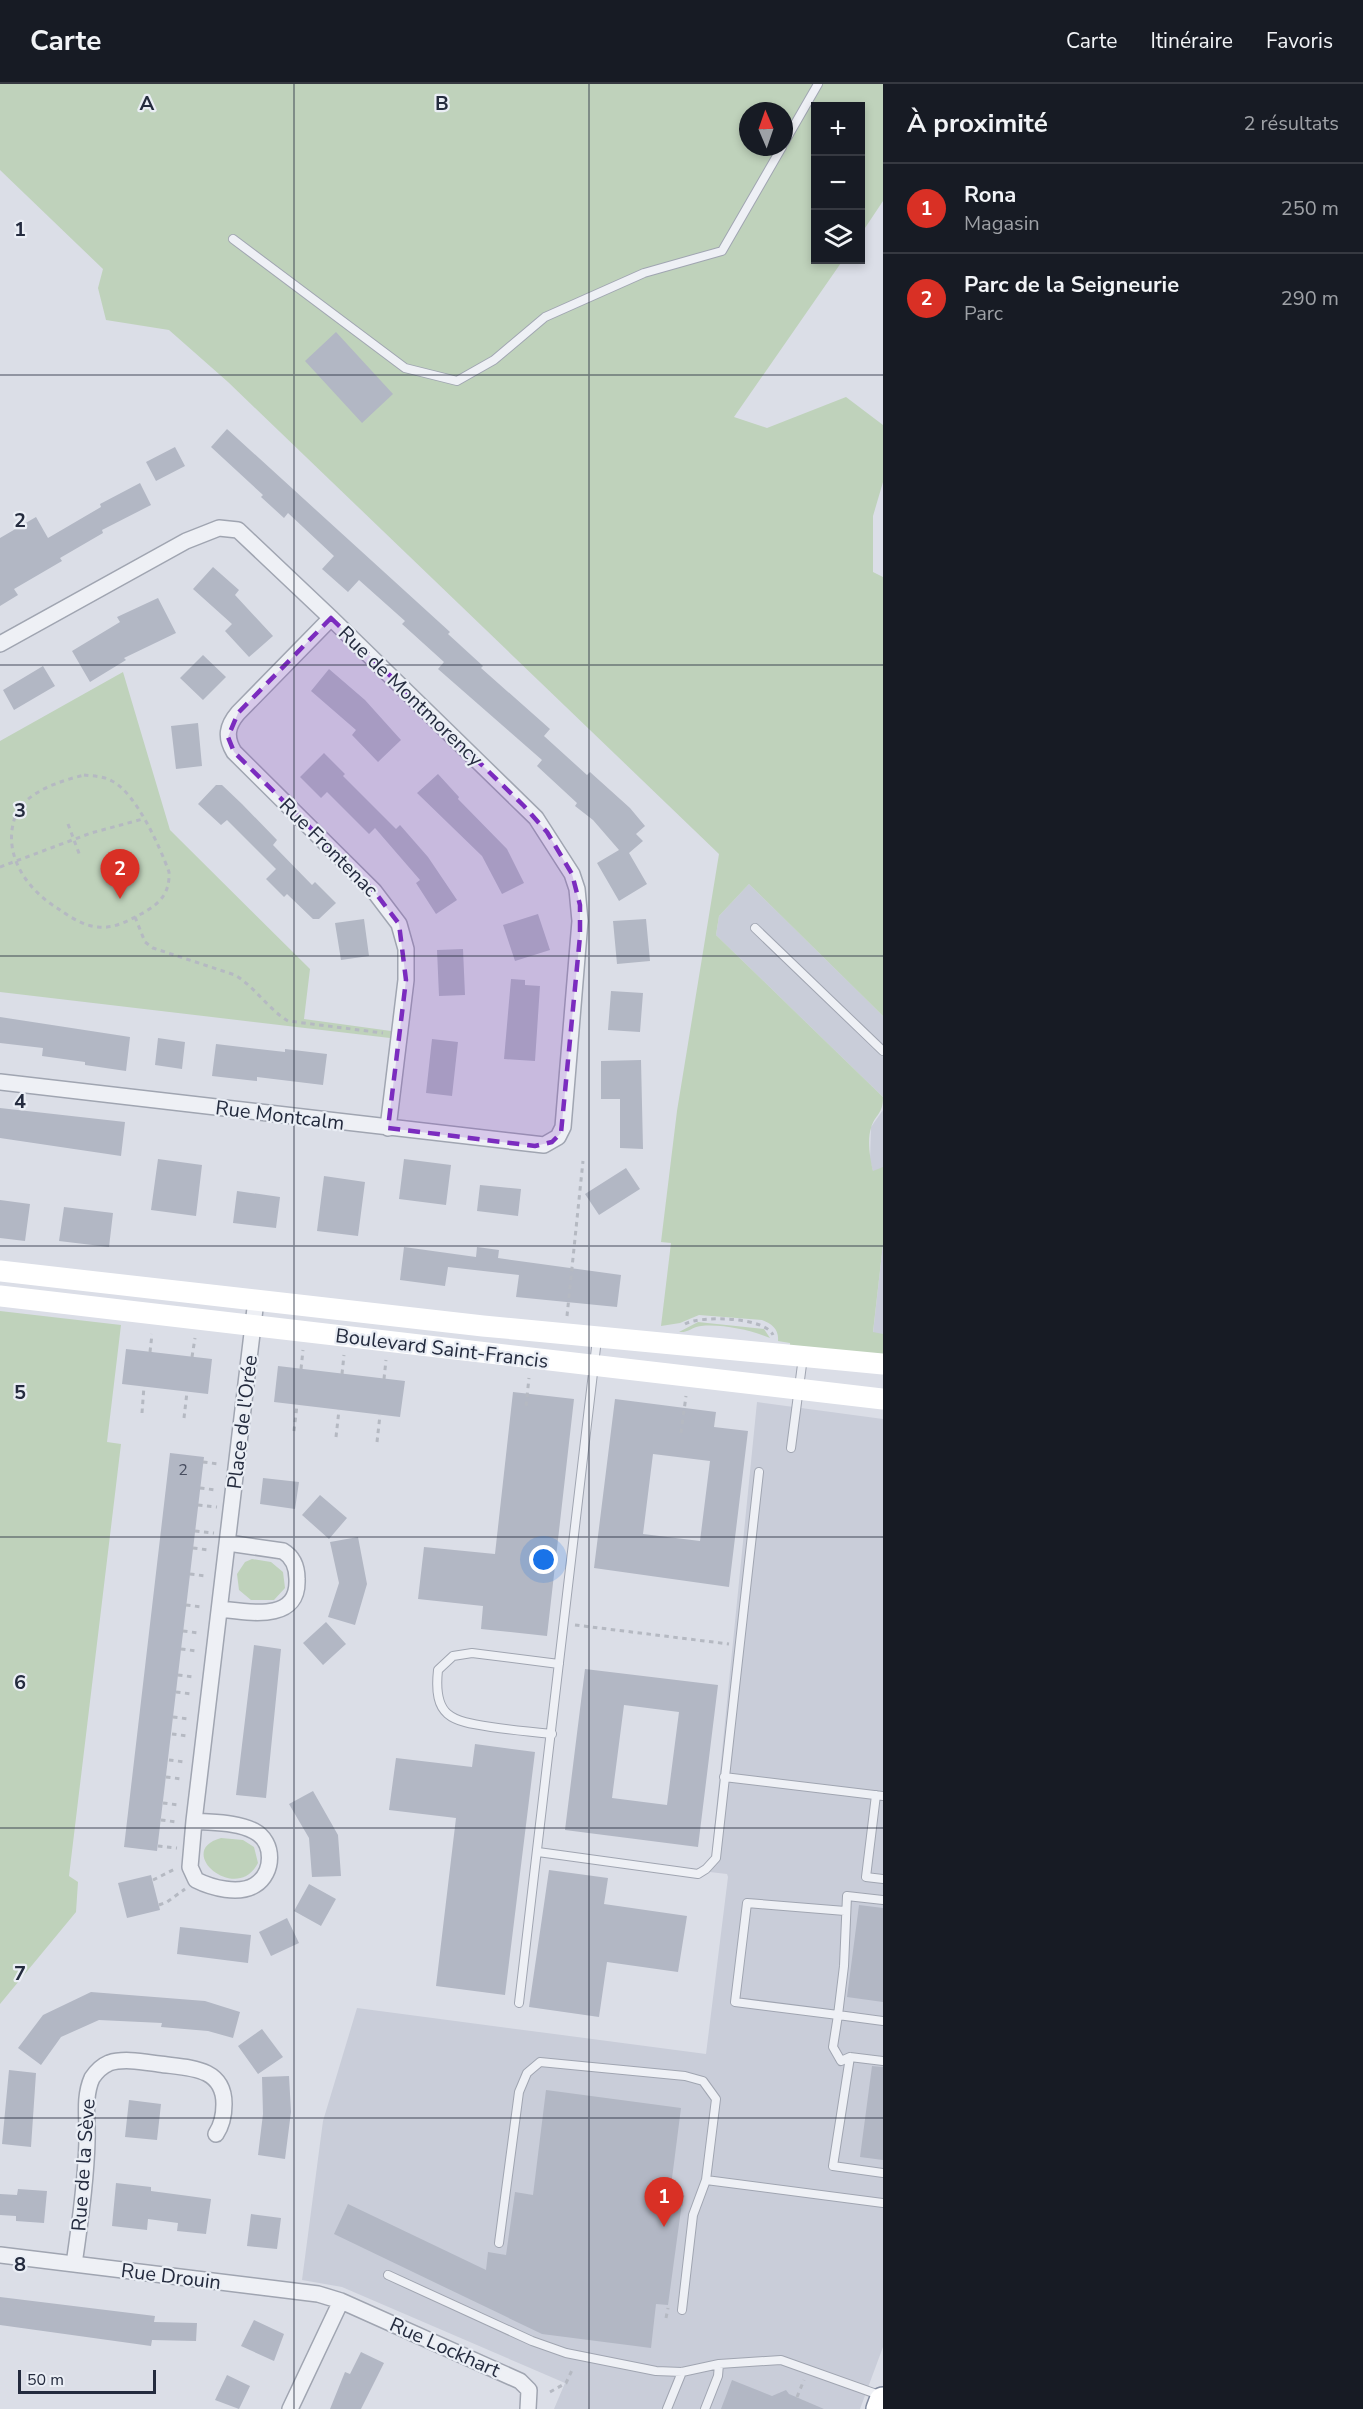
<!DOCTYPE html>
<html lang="fr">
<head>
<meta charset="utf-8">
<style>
	:root { --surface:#171b24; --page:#20242c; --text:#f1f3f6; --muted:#9ea1a6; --line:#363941; --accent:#d93025 }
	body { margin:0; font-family:"Nunito Sans",sans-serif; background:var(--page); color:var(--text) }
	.controls { position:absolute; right:18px; top:18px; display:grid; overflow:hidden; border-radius:0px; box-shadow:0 3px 9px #0003 }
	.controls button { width:54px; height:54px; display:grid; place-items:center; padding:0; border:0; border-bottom:2px solid var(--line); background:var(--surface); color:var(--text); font:30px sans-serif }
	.compass { position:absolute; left:739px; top:18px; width:54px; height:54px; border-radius:50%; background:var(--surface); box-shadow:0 3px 9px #0003; rotate:358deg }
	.scale { position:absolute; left:18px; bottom:15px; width:138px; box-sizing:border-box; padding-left:6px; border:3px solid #242b3e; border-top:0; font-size:16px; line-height:21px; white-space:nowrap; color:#242b3e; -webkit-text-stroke:4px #eaeef5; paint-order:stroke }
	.you { position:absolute; left:544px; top:1476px; width:21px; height:21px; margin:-15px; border:4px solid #fff; border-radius:50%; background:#1a73e8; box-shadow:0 0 0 9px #1a73e833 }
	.badge { display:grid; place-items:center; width:39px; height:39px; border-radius:50%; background:var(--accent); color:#fff; font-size:20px; font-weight:700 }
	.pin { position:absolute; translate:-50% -50px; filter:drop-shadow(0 2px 3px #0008) }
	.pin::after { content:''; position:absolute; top:32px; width:21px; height:18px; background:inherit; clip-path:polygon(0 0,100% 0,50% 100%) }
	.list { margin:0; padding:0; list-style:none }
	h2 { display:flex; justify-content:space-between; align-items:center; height:78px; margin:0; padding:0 24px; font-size:26px }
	h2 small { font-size:20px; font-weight:400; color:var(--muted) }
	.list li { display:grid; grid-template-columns:39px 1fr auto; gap:18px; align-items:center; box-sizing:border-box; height:90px; padding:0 24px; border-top:2px solid var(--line) }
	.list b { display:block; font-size:22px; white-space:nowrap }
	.list p { margin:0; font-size:20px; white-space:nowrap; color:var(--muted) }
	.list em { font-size:20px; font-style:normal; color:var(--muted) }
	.icon { flex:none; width:33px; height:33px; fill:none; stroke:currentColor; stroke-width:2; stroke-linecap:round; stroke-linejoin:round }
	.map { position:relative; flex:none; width:883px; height:2325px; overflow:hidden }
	header { display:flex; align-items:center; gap:36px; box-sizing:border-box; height:84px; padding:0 30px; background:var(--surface); border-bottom:2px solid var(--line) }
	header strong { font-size:28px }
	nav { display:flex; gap:33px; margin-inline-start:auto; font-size:21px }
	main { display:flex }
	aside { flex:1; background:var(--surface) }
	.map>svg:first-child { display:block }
	.built { fill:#c9cdd9 }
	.green { fill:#bfd2bb; fill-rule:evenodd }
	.building { fill:#b2b7c4; fill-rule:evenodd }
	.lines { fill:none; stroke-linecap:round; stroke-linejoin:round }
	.lane-casing { stroke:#a0a5b1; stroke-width:10 }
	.street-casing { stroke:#a0a5b1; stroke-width:18 }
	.highway-casing { stroke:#818a9f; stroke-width:30 }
	.path { stroke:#b5b9c2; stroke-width:3; stroke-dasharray:4.5 4.5; stroke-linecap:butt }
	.lane { stroke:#eef0f5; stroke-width:8 }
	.street { stroke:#eef0f5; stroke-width:15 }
	.secondary { stroke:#fff; stroke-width:21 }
	.highway { stroke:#fff; stroke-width:27 }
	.marked { fill:#7b2cbf; fill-opacity:0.2; stroke:#7b2cbf; stroke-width:4.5; stroke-dasharray:12 8; stroke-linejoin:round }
	.grid { fill:none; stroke:#242b3e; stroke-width:1.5; stroke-opacity:0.55 }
	.labels { text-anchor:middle; stroke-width:4.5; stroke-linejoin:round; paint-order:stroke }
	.number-label { font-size:16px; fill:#484e60 }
	.street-label { font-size:20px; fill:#242b3e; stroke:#eaeef5 }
	.grid-label { font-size:20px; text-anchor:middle; font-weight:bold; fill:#242b3e; stroke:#eaeef5; stroke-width:4.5; stroke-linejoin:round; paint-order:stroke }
</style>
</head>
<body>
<header>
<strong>Carte</strong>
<nav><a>Carte</a><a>Itinéraire</a><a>Favoris</a></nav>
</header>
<main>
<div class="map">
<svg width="883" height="2325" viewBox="0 0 883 2325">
	<rect width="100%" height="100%" fill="#dbdee7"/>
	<!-- built -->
	<path class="built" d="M 749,800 L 883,932 L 883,1013 L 716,851 L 719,832 Z
		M 883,1026 L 883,1100 L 873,1087 L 870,1076 L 871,1043 Z
		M 883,1160 L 883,1272 L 873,1249 Z
		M 757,1318 L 883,1335 L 883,2263 L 860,2325 L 554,2325 L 565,2299 L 342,2203 L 302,2196 L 323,2037 L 357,1924 L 706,1970 L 728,1793 L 727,1790 L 710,1788 Z"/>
	<!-- green -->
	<path class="green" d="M 0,0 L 883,0 L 883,117 L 861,150 L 860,22 L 816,22 L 816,176 L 843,176 L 734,333 L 767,344 L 846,313 L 883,341 L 883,398 L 873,432 L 873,488 L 883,493 L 883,932 L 749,800 L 719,832 L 716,851 L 883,1013 C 883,1031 875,1030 871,1044 C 867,1056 870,1075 873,1087 L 883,1083 L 883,1160 L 873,1248 L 883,1250 L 883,1272 L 790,1263 L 790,1259 L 778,1257 C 779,1245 772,1240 762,1236 L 699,1231 L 680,1239 L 661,1242 L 671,1159 L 661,1158 L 677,1027 L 719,770 L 228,298 L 169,246 L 106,236 L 98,204 L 103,185 L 0,86 ZM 748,27 L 784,27 L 784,63 L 748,63 Z
		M 123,588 L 170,746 L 310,885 L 304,935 L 391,947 L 390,954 L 0,908 L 0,657 Z
		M 0,1227 L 121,1241 L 107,1358 L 121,1360 L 69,1792 L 78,1798 L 76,1828 L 0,1920 Z
		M 698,1238 L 764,1245 L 770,1254 C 750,1246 723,1240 701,1242 C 692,1243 688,1249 679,1248 Z
		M 252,1475 L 271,1478 L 283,1488 L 285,1504 L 274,1516 L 251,1516 L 239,1506 L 237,1490 L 245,1478 Z
		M 221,1754 L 243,1756 L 254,1763 L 258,1779 C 237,1821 173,1767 221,1754 Z"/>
	<!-- building -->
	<path class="building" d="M 336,248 L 393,310 L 362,339 L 305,277 Z
		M 227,345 L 450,548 L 448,550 L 483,582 L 481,584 L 550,645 L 544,652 L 587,691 L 590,688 L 630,724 L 645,742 L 636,750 L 643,757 L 629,769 L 647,800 L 619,817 L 597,779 L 619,766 L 593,736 L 575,722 L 577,719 L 537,682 L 542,676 L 438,585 L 444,578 L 402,540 L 405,537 L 359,496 L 348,508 L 322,485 L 334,472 L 288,429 L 284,434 L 261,413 L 263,411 L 211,363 Z
		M 175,363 L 185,382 L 156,397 L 146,378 Z
		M 140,399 L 151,421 L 102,446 L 103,449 L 60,474 L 62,477 L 14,505 L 18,511 L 0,522 L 0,454 L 36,433 L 48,454 L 101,423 L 100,420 Z
		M 213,483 L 239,506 L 235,511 L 273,552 L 249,573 L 225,547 L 232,540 L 193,505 Z
		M 158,514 L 176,549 L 124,574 L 126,576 L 90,598 L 72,567 L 120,538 L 117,533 Z
		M 203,571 L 226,593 L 203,616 L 180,594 Z
		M 43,582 L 55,602 L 14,626 L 3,606 Z
		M 329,585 L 365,616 L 401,656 L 378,678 L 352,651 L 356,646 L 311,607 Z
		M 198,639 L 202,682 L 176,685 L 171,642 Z
		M 324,669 L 345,690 L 343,692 L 396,745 L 400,741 L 428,773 L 457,816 L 436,830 L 416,799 L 420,796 L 375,744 L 369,750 L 327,708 L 321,714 L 300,693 Z
		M 438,690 L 459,713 L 458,715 L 507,765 L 524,799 L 502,810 L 482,772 L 417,709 Z
		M 216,701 L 222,701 L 242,720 L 277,756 L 273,761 L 312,801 L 315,798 L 336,819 L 319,835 L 313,835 L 287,810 L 284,813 L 266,795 L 276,785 L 227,736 L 221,741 L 198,720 Z
		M 538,830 L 550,866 L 515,877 L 503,841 Z
		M 364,835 L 369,872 L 341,876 L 335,839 Z
		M 646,835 L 650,877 L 617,880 L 613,837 Z
		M 463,865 L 465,911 L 439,912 L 437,866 Z
		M 511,895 L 525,896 L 525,901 L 540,902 L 535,977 L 504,975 Z
		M 611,907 L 643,909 L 640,948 L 608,946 Z
		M 0,933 L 130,953 L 126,987 L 85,981 L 85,978 L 42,972 L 43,964 L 0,959 Z
		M 158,954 L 185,958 L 182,985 L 155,981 Z
		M 432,955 L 458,958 L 452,1012 L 426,1009 Z
		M 216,960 L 285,968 L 285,965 L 327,970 L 323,1001 L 257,993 L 257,997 L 212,992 Z
		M 641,976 L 643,1065 L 620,1064 L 620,1015 L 601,1015 L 601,977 Z
		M 0,1024 L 125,1038 L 121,1072 L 0,1054 Z
		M 158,1075 L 202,1081 L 196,1132 L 151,1126 Z
		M 404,1075 L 451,1081 L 446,1121 L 399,1115 Z
		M 626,1084 L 640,1105 L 599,1131 L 585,1110 Z
		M 324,1092 L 365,1098 L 358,1152 L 317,1147 Z
		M 480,1101 L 521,1105 L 518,1132 L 477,1127 Z
		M 237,1107 L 280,1113 L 276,1144 L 233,1139 Z
		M 0,1116 L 30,1120 L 25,1157 L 0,1154 Z
		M 64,1123 L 113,1129 L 109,1163 L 59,1157 Z
		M 404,1163 L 476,1173 L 477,1163 L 499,1166 L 498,1174 L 621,1191 L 617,1223 L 516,1213 L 519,1191 L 448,1183 L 445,1202 L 400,1196 Z
		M 126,1265 L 212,1275 L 208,1310 L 122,1300 Z
		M 278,1282 L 405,1297 L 400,1333 L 274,1318 Z
		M 513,1308 L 574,1315 L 547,1552 L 481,1545 L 483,1522 L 418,1515 L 424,1463 L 495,1470 Z
		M 615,1315 L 716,1328 L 714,1343 L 748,1347 L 729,1503 L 594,1484 ZM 653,1370 L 710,1377 L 700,1457 L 643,1450 Z
		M 170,1369 L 204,1373 L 157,1767 L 124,1763 Z
		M 263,1394 L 299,1398 L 295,1425 L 260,1420 Z
		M 320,1411 L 347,1434 L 329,1455 L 302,1431 Z
		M 358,1453 L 367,1500 L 355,1541 L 328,1533 L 339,1499 L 330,1458 Z
		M 326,1538 L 346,1560 L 323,1581 L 303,1559 Z
		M 254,1561 L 281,1565 L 266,1714 L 236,1711 Z
		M 585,1585 L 718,1601 L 698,1763 L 565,1746 ZM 624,1621 L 679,1628 L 667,1721 L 612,1714 Z
		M 475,1660 L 535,1668 L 505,1911 L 436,1902 L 456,1734 L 389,1726 L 396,1674 L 472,1683 Z
		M 313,1707 L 338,1751 L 341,1792 L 312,1793 L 309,1754 L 289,1720 Z
		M 549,1786 L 608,1794 L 604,1820 L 687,1832 L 678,1888 L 607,1878 L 599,1933 L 529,1923 Z
		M 151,1791 L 160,1826 L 127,1834 L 118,1799 Z
		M 309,1800 L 336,1815 L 321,1842 L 294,1827 Z
		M 859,1821 L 883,1824 L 883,1918 L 847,1913 Z
		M 287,1834 L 299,1859 L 271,1872 L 259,1848 Z
		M 180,1843 L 251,1851 L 248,1879 L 177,1870 Z
		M 91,1908 L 205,1917 L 240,1928 L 233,1954 L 208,1947 L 161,1943 L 162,1939 L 99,1936 L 61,1953 L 41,1981 L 18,1964 L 43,1931 Z
		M 262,1945 L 283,1973 L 258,1990 L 238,1962 Z
		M 872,1982 L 883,1983 L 883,2076 L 860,2073 Z
		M 9,1986 L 36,1989 L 31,2063 L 2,2060 Z
		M 289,1992 L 291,2028 L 285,2075 L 258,2071 L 263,2030 L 262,1993 Z
		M 546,2006 L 681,2024 L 670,2110 L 683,2111 L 668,2221 L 656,2220 L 651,2264 L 542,2250 L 334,2150 L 348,2120 L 486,2186 L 488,2168 L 506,2171 L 515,2108 L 533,2111 Z
		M 129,2016 L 161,2020 L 157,2056 L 125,2053 Z
		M 116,2099 L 151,2103 L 151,2107 L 211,2115 L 206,2150 L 177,2147 L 178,2139 L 148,2135 L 147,2146 L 112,2142 Z
		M 18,2105 L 47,2107 L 44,2139 L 16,2137 L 16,2132 L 0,2131 L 0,2110 L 17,2111 Z
		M 251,2130 L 281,2134 L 277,2165 L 247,2162 Z
		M 0,2213 L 155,2232 L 154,2238 L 197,2239 L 196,2257 L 152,2256 L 151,2262 L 0,2241 Z
		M 254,2236 L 284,2250 L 274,2277 L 241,2262 Z
		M 361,2268 L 384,2279 L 361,2325 L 330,2325 L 345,2288 L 350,2290 Z
		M 227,2291 L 250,2302 L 239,2325 L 215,2316 Z
		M 732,2296 L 772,2312 L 786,2306 L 789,2310 L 824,2325 L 721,2325 Z"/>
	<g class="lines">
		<defs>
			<path id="lane" d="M 784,59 L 818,0
				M 233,155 L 405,284 L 457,297 L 494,276 L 545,233 L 644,189 L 722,167 L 782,63
				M 755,844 L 883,967
				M 791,1364 L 803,1273
				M 552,1650 C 531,1648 511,1646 491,1643 C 451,1637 433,1633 438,1586 L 453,1572 L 472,1569 L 559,1580
				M 724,1693 L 883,1712
				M 876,1711 L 866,1793 L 883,1795
				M 538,1768 L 698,1790 L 706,1785 L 716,1774 L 759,1388
				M 883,1816 L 847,1812 L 844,1882 L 838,1931 L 883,1937
				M 845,1827 L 747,1819 L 735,1918 L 838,1931 L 833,1963 L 841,1977 L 850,1973
				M 519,1919 L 597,1255
				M 883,1977 L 850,1973 L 833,2082 L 883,2089
				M 499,2159 L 519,2008 L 527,1989 L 540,1978 L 685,1992 L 703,1997 L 716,2015 L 706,2096
				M 388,2191 L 532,2257 L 566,2269 L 656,2287 L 682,2288 L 719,2280
				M 682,2226 L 693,2131 L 706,2096 L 883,2119
				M 667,2325 L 682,2288
				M 705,2325 L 718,2292 L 719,2280 L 781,2276 L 882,2312"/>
			<path id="street" d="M 331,534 L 238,629 C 227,642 225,653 234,668 L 374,807 L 399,840 L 406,865 L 406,896 L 388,1044
				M 0,560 L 186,457 L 219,444 L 238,446 L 331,534 L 536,734 L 572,790 L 577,805 L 580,837 L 563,1043 L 558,1053 L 544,1061 L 0,998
				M 220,1525 C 248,1528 299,1539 297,1495 C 297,1483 293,1473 283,1467 L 228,1459
				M 194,1737 C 214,1739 237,1738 254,1747 C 275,1758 274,1789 255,1801 C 239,1811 212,1804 196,1796 L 190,1783 L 194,1737 L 256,1216
				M 0,2171 L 318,2210 L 341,2217 L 520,2297 L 529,2306 L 528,2325
				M 74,2180 C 80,2140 86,2098 87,2057 C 88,2037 83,2014 92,1994 C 96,1988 102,1982 109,1979 C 124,1974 144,1978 159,1980 C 187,1984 224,1982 224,2020 C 224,2031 222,2041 216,2050
				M 290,2325 L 341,2217"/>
			<path id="highway" d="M 880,2325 L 883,2317"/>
		</defs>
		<!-- lane casing -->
		<use href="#lane" class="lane-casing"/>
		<!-- street casing -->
		<use href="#street" class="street-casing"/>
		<!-- highway casing -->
		<use href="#highway" class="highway-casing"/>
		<!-- path -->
		<path class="path" d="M 84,691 C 93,692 103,692 112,697 C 136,709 160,763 169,788 C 170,809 160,820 141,830 C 128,837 113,845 98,843 C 83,842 69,832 57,824 C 25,804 0,767 17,728 C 30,706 61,697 84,691 Z
			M 68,740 L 80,772
			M 0,783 L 91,749 L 143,735
			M 135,833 L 145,858 L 153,864 L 235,891 C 255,903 268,925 288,937 L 383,949
			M 567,1232 L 583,1077
			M 685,1240 C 701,1231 765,1233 773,1251
			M 150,1268 L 152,1250
			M 192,1273 L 195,1254
			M 301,1285 L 303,1266
			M 342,1290 L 344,1271
			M 384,1295 L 386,1276
			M 526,1322 L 529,1294
			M 142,1329 L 144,1302
			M 184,1334 L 187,1308
			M 294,1347 L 297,1321
			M 681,1349 L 686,1312
			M 336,1353 L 339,1326
			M 377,1358 L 380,1331
			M 203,1378 L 219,1380
			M 200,1404 L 216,1406
			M 198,1421 L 217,1423
			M 195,1447 L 214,1449
			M 193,1464 L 209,1466
			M 190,1490 L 206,1492
			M 186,1521 L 202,1523
			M 575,1541 L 729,1560
			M 183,1547 L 199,1549
			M 181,1565 L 197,1567
			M 178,1591 L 194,1593
			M 176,1608 L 192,1610
			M 173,1633 L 189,1635
			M 172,1650 L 188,1652
			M 169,1676 L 185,1678
			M 166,1693 L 182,1695
			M 163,1719 L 179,1721
			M 161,1736 L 177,1738
			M 158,1762 L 177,1764
			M 153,1796 L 175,1785
			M 159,1821 L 167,1818 L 185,1805
			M 681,2122 L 683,2111
			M 666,2234 L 668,2224
			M 550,2308 L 566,2299 L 573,2284
			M 797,2313 L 804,2296"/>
		<!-- lane -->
		<use href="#lane" class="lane"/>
		<!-- street -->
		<use href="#street" class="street"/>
		<!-- secondary -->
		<path class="secondary" d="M 0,1187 L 483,1242 L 883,1280
			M 0,1212 L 883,1315"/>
		<!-- highway -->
		<use href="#highway" class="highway"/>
	</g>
	<!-- marked area -->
	<path class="marked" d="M 331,534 L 524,722 L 547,748 L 572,790 L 580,821 L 580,852 L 561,1049 L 552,1058 L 535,1062 L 388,1044 L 406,896 L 399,840 L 374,807 L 234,668 L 228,653 L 238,629 Z"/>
	<!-- grid -->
	<path class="grid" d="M 294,0 L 294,2325M 589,0 L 589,2325M 0,291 L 883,291M 0,581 L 883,581M 0,872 L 883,872M 0,1162 L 883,1162M 0,1453 L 883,1453M 0,1744 L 883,1744M 0,2034 L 883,2034"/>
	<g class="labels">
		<!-- number labels -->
		<g class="number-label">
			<text x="183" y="1391">2</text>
		</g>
		<!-- street labels -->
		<g class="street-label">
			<text transform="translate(411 612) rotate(44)" y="7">Rue de Montmorency</text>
			<text transform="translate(329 763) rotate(45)" y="7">Rue Frontenac</text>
			<text transform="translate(280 1031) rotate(7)" y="7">Rue Montcalm</text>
			<text transform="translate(442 1264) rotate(7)" y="7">Boulevard Saint-Francis</text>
			<text transform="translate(242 1338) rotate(-83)" y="7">Place de l'Orée</text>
			<text transform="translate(83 2081) rotate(-86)" y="7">Rue de la Sève</text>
			<text transform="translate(171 2192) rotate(7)" y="7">Rue Drouin</text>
			<text transform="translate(445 2263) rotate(24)" y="7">Rue Lockhart</text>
		</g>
	</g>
	<g class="grid-label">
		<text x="147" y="26">A</text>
		<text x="442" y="26">B</text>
		<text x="20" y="152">1</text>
		<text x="20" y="443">2</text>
		<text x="20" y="733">3</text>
		<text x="20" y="1024">4</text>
		<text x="20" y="1315">5</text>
		<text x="20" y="1605">6</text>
		<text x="20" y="1896">7</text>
		<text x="20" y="2187">8</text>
	</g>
</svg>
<div class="controls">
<button>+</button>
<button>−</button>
<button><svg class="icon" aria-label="layers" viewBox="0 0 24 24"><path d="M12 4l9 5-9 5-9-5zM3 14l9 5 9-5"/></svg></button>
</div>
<svg class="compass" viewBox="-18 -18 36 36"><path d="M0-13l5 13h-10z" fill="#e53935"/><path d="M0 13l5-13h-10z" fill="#9ea1a6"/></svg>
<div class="scale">50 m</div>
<div class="you"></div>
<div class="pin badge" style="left:664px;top:2143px">1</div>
<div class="pin badge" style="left:120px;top:815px">2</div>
</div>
<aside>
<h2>À proximité<small>2 résultats</small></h2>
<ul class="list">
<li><span class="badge">1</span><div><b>Rona</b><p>Magasin</p></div><em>250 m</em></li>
<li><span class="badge">2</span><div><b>Parc de la Seigneurie</b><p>Parc</p></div><em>290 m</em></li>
</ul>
</aside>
</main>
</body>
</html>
